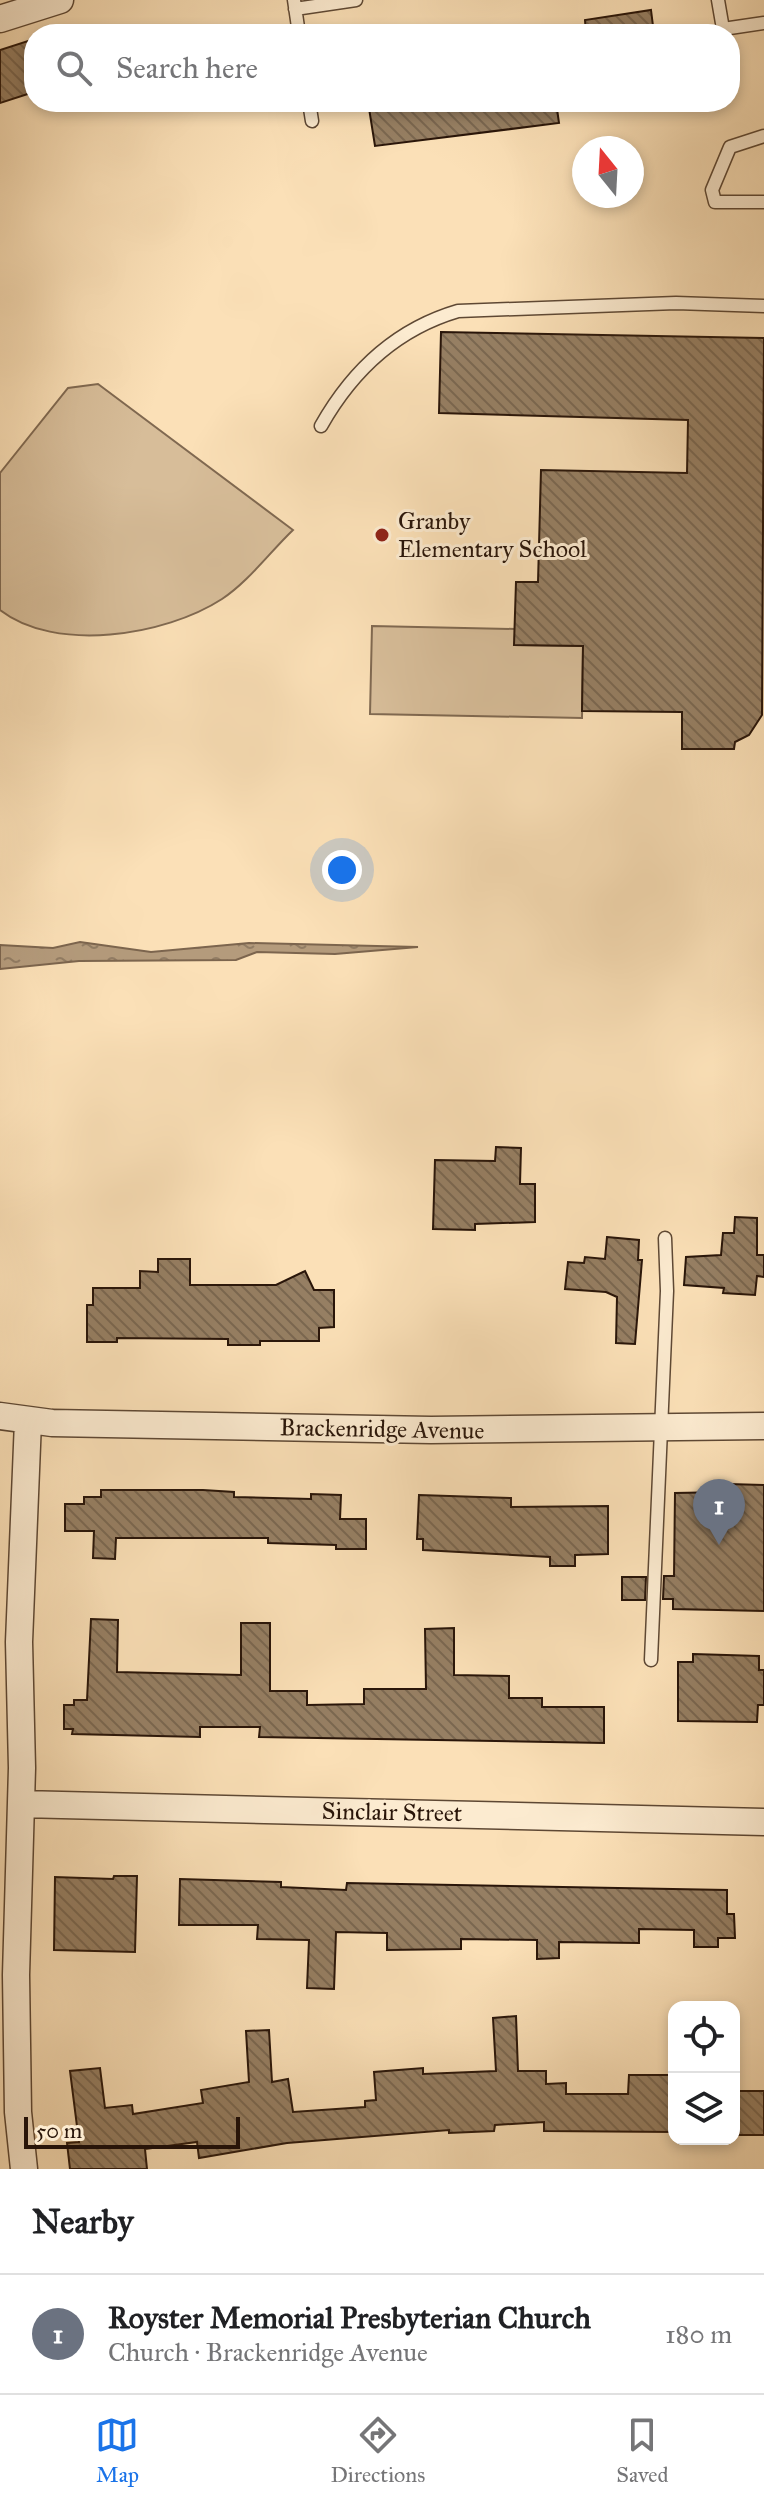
<!DOCTYPE html>
<html lang="en">
<head>
<meta charset="utf-8">
<style>
	:root { --surface:#fff; --page:#f2f2f2; --text:#202124; --muted:#757577; --line:#e0e0e0; --accent:#1a73e8 }
	body { margin:0; font-family:"IM FELL Great Primer",serif; background:var(--page); color:var(--text) }
	.controls { position:absolute; right:24px; bottom:24px; display:grid; overflow:hidden; border-radius:16px; box-shadow:0 4px 12px #0003 }
	.controls button { width:72px; height:72px; display:grid; place-items:center; padding:0; border:0; border-bottom:2px solid var(--line); background:var(--surface); color:var(--text); font:40px sans-serif }
	.compass { position:absolute; left:572px; top:136px; width:72px; height:72px; border-radius:50%; background:var(--surface); box-shadow:0 4px 12px #0003; rotate:342deg }
	.scale { position:absolute; left:24px; bottom:20px; width:216px; box-sizing:border-box; padding-left:8px; border:4px solid #291509; border-top:0; font-size:22px; line-height:28px; white-space:nowrap; color:#291509; -webkit-text-stroke:6px #fcebd0; paint-order:stroke }
	.you { position:absolute; left:342px; top:870px; width:28px; height:28px; margin:-20px; border:6px solid #fff; border-radius:50%; background:#1a73e8; box-shadow:0 0 0 12px #1a73e833 }
	.badge { display:grid; place-items:center; width:52px; height:52px; border-radius:50%; background:var(--accent); color:#fff; font-size:26px; font-weight:700 }
	.pin { position:absolute; translate:-50% -66px; filter:drop-shadow(0 2px 4px #0008) }
	.pin::after { content:''; position:absolute; top:42px; width:28px; height:24px; background:inherit; clip-path:polygon(0 0,100% 0,50% 100%) }
	.list { margin:0; padding:0; list-style:none }
	h2 { display:flex; justify-content:space-between; align-items:center; height:104px; margin:0; padding:0 32px; font-size:34px }
	h2 small { font-size:26px; font-weight:400; color:var(--muted) }
	.list li { display:grid; grid-template-columns:52px 1fr auto; gap:24px; align-items:center; box-sizing:border-box; height:120px; padding:0 32px; border-top:2px solid var(--line) }
	.list b { display:block; font-size:30px; white-space:nowrap }
	.list p { margin:0; font-size:26px; white-space:nowrap; color:var(--muted) }
	.list em { font-size:26px; font-style:normal; color:var(--muted) }
	.icon { flex:none; width:44px; height:44px; fill:none; stroke:currentColor; stroke-width:2; stroke-linecap:round; stroke-linejoin:round }
	.map { position:relative; flex:none; width:764px; height:2169px; overflow:hidden }
	.search { position:absolute; background:var(--surface); box-shadow:0 4px 12px #0003; left:24px; right:24px; top:24px; height:88px; display:flex; align-items:center; gap:20px; box-sizing:border-box; padding:0 28px; border-radius:32px; color:var(--muted); font-size:30px }
	.sheet { height:224px; background:var(--surface) }
	nav { display:flex; justify-content:space-around; align-items:center; box-sizing:border-box; height:112px; border-top:2px solid var(--line); background:var(--surface); font-size:22px; color:var(--muted) }
	nav a { display:grid; justify-items:center; gap:4px }
	nav .on { color:var(--accent) }
	.map>svg:first-child { display:block }
	.park { fill:#d7bd99; stroke:#806951; stroke-width:2 }
	.water { fill:url(#water-ripples); stroke:#7c654e; stroke-width:2 }
	.building { fill:url(#building-back-hatch); stroke:#291509; stroke-width:2 }
	.lines { fill:none; stroke-linecap:round; stroke-linejoin:round }
	.service-casing { stroke:#5e4834; stroke-width:15 }
	.minor-casing { stroke:#5e4834; stroke-width:29 }
	.service { stroke:#fcebd0; stroke-width:12 }
	.minor { stroke:#fcebd0; stroke-width:26 }
	.poi-dot { fill:#8f2418; stroke:#fcebd0; stroke-width:3 }
	.labels { text-anchor:middle; stroke-width:6; stroke-linejoin:round; paint-order:stroke }
	.poi-label { font-size:24px; fill:#291509; stroke:#fcebd0; text-anchor:start }
	.street-label { font-size:24px; fill:#291509; stroke:#fcebd0 }
</style>
</head>
<body>
<div class="map">
<svg width="764" height="2169" viewBox="0 0 764 2169">
	<defs>
		<pattern id="water-ripples" width="26" height="14" patternUnits="userSpaceOnUse" patternTransform="scale(2)"><rect width="26" height="14" fill="#b49b7c"/><path d="M2 4q2-2 4 0t4 0M15 11q2-2 4 0t4 0" fill="none" stroke="#927d64"/></pattern>
		<pattern id="building-back-hatch" width="6" height="6" patternUnits="userSpaceOnUse" patternTransform="scale(2)"><rect width="6" height="6" fill="#967f63"/><path d="M-1 5l2 2M0 0l6 6M5-1l2 2" fill="none" stroke="#7a6750"/></pattern>
	</defs>
	<rect width="100%" height="100%" fill="#fbe0b7"/>
	<filter id="stains"><feTurbulence type="fractalNoise" baseFrequency=".0025" numOctaves="4"/><feColorMatrix values="0 0 0 0 .2 0 0 0 0 .09 0 0 0 0 .02 0 0 0 .5 -.17"/></filter>
	<radialGradient id="worn" r=".72"><stop offset=".6" stop-color="#630" stop-opacity="0"/><stop offset="1" stop-color="#630" stop-opacity=".3"/></radialGradient>
	<!-- park -->
	<path class="park" d="M 98,384 L 293,530 C 270,552 248,582 222,599 C 165,636 55,653 0,610 L 0,473 L 68,388 Z
		M 372,626 L 515,629 L 515,645 L 583,646 L 582,718 L 370,714 Z"/>
	<!-- water -->
	<path class="water" d="M 80,942 L 151,952 L 249,943 L 418,947 L 335,954 L 257,952 L 236,960 L 79,961 L 0,969 L 0,945 L 53,948 Z"/>
	<!-- building -->
	<path class="building" d="M 651,10 L 654,34 L 586,34 L 585,20 Z
		M 34,39 L 34,92 L 0,103 L 0,50 Z
		M 368,102 L 556,102 L 559,123 L 375,146 Z
		M 441,332 L 764,338 L 762,715 L 749,735 L 735,742 L 734,749 L 682,749 L 682,712 L 582,711 L 583,646 L 514,645 L 516,582 L 538,582 L 541,470 L 687,473 L 688,420 L 439,413 Z
		M 496,1147 L 521,1148 L 520,1184 L 535,1184 L 535,1222 L 475,1224 L 475,1230 L 433,1229 L 435,1160 L 495,1161 Z
		M 735,1217 L 757,1218 L 757,1255 L 764,1255 L 764,1277 L 757,1276 L 755,1295 L 723,1293 L 724,1288 L 684,1285 L 686,1257 L 721,1255 L 723,1233 L 734,1233 Z
		M 607,1237 L 639,1240 L 638,1260 L 642,1260 L 635,1344 L 616,1343 L 617,1297 L 606,1292 L 565,1289 L 568,1262 L 584,1263 L 585,1257 L 605,1259 Z
		M 158,1259 L 190,1259 L 190,1285 L 276,1285 L 305,1271 L 314,1290 L 334,1290 L 334,1327 L 319,1328 L 319,1341 L 260,1341 L 260,1345 L 228,1345 L 228,1339 L 117,1338 L 117,1342 L 87,1342 L 87,1305 L 93,1305 L 93,1288 L 140,1288 L 140,1271 L 158,1272 Z
		M 728,1484 L 764,1485 L 764,1611 L 673,1609 L 673,1599 L 663,1599 L 664,1576 L 674,1576 L 675,1493 L 728,1492 Z
		M 101,1490 L 203,1490 L 234,1492 L 234,1497 L 311,1499 L 311,1494 L 341,1495 L 340,1519 L 366,1519 L 366,1549 L 336,1549 L 336,1545 L 268,1543 L 268,1538 L 116,1538 L 115,1559 L 93,1558 L 94,1531 L 65,1531 L 65,1504 L 84,1504 L 84,1497 L 101,1497 Z
		M 419,1495 L 511,1498 L 511,1507 L 608,1506 L 608,1554 L 575,1555 L 575,1566 L 550,1566 L 550,1557 L 423,1550 L 423,1539 L 417,1539 Z
		M 622,1577 L 646,1577 L 645,1600 L 622,1600 Z
		M 91,1619 L 118,1620 L 117,1672 L 241,1675 L 241,1623 L 270,1623 L 270,1691 L 307,1691 L 307,1705 L 364,1704 L 364,1689 L 426,1689 L 425,1629 L 454,1628 L 454,1675 L 509,1676 L 509,1698 L 542,1698 L 542,1707 L 604,1707 L 604,1743 L 259,1737 L 260,1727 L 200,1727 L 200,1737 L 72,1734 L 73,1729 L 64,1729 L 64,1705 L 74,1705 L 74,1700 L 87,1700 Z
		M 693,1654 L 759,1656 L 759,1670 L 764,1670 L 764,1705 L 758,1705 L 757,1722 L 678,1721 L 678,1662 L 693,1662 Z
		M 114,1876 L 137,1876 L 135,1952 L 54,1950 L 55,1877 L 113,1879 Z
		M 180,1879 L 281,1882 L 281,1887 L 346,1890 L 347,1883 L 727,1890 L 727,1914 L 734,1914 L 735,1938 L 718,1938 L 718,1947 L 694,1947 L 694,1930 L 639,1929 L 639,1943 L 559,1942 L 559,1958 L 537,1959 L 537,1940 L 461,1939 L 461,1949 L 387,1950 L 387,1933 L 336,1932 L 334,1989 L 307,1988 L 309,1940 L 257,1939 L 258,1925 L 179,1925 Z
		M 516,2016 L 518,2071 L 546,2071 L 546,2084 L 566,2083 L 566,2094 L 628,2094 L 629,2075 L 674,2075 L 674,2132 L 544,2131 L 544,2122 L 495,2125 L 494,2131 L 449,2133 L 449,2130 L 287,2143 L 199,2158 L 197,2142 L 145,2149 L 147,2169 L 70,2169 L 67,2143 L 79,2142 L 70,2071 L 100,2068 L 105,2108 L 132,2105 L 133,2114 L 203,2103 L 201,2090 L 249,2082 L 246,2031 L 269,2030 L 272,2082 L 288,2079 L 293,2112 L 365,2107 L 365,2101 L 376,2100 L 374,2072 L 423,2068 L 423,2074 L 496,2071 L 493,2018 Z
		M 734,2091 L 764,2091 L 764,2135 L 734,2135 Z"/>
	<g class="lines">
		<defs>
			<path id="service" d="M 294,0 L 299,34
				M 718,0 L 723,29 L 764,23
				M 295,9 L 356,0
				M 309,102 L 312,121
				M 764,136 L 730,147 L 712,190 L 715,202 L 764,202
				M 321,426 C 352,371 397,329 458,311 L 676,303 L 764,306
				M 651,1660 L 667,1291 L 665,1238"/>
			<path id="minor" d="M 0,19 L 60,0
				M 0,1416 L 52,1423 L 431,1430 L 764,1426
				M 21,1804 L 764,1822
				M 24,2169 L 18,2112 L 16,1975 L 22,1768 L 19,1642 L 28,1421"/>
		</defs>
		<!-- service casing -->
		<use href="#service" class="service-casing"/>
		<!-- minor casing -->
		<use href="#minor" class="minor-casing"/>
		<!-- service -->
		<use href="#service" class="service"/>
		<!-- minor -->
		<use href="#minor" class="minor"/>
	</g>
	<!-- markers -->
	<circle class="poi-dot" cx="382" cy="535" r="8"/>
	<g class="labels">
		<!-- poi labels -->
		<g class="poi-label">
			<text x="398" y="529">Granby<tspan x="398" dy="28">Elementary School</tspan></text>
		</g>
		<!-- street labels -->
		<g class="street-label">
			<text transform="translate(382 1429) rotate(1)" y="8">Brackenridge Avenue</text>
			<text transform="translate(392 1812) rotate(1)" y="8">Sinclair Street</text>
		</g>
	</g>
	<rect width="100%" height="100%" filter="url(#stains)"/>
	<rect width="100%" height="100%" fill="url(#worn)"/>
</svg>
<div class="controls">
<button><svg class="icon" aria-label="locate" viewBox="0 0 24 24"><circle cx="12" cy="12" r="6"/><path d="M12 2v4M12 18v4M2 12h4M18 12h4"/></svg></button>
<button><svg class="icon" aria-label="layers" viewBox="0 0 24 24"><path d="M12 4l9 5-9 5-9-5zM3 14l9 5 9-5"/></svg></button>
</div>
<svg class="compass" viewBox="-18 -18 36 36"><path d="M0-13l5 13h-10z" fill="#e53935"/><path d="M0 13l5-13h-10z" fill="#757577"/></svg>
<div class="scale">50 m</div>
<div class="you"></div>
<div class="pin badge" style="left:719px;top:1545px;background:#6b7280">1</div>
<div class="search"><svg class="icon" aria-label="search" viewBox="0 0 24 24"><circle cx="10" cy="10" r="6"/><path d="M15 15l6 6"/></svg>Search here</div>
</div>
<section class="sheet">
<h2>Nearby<small></small></h2>
<ul class="list">
<li><span class="badge" style="background:#6b7280">1</span><div><b>Royster Memorial Presbyterian Church</b><p>Church · Brackenridge Avenue</p></div><em>180 m</em></li>
</ul>
</section>
<nav>
<a class="on"><svg class="icon" aria-label="map" viewBox="0 0 24 24"><path d="M3 6l6-2 6 2 6-2v14l-6 2-6-2-6 2zM9 4v14M15 6v14"/></svg>Map</a>
<a><svg class="icon" aria-label="directions" viewBox="0 0 24 24"><path d="M12 3l9 9-9 9-9-9zM9 14v-3h6M13 9l2 2-2 2"/></svg>Directions</a>
<a><svg class="icon" aria-label="saved" viewBox="0 0 24 24"><path d="M7 4h10v16l-5-4-5 4z"/></svg>Saved</a>
</nav>
</body>
</html>
